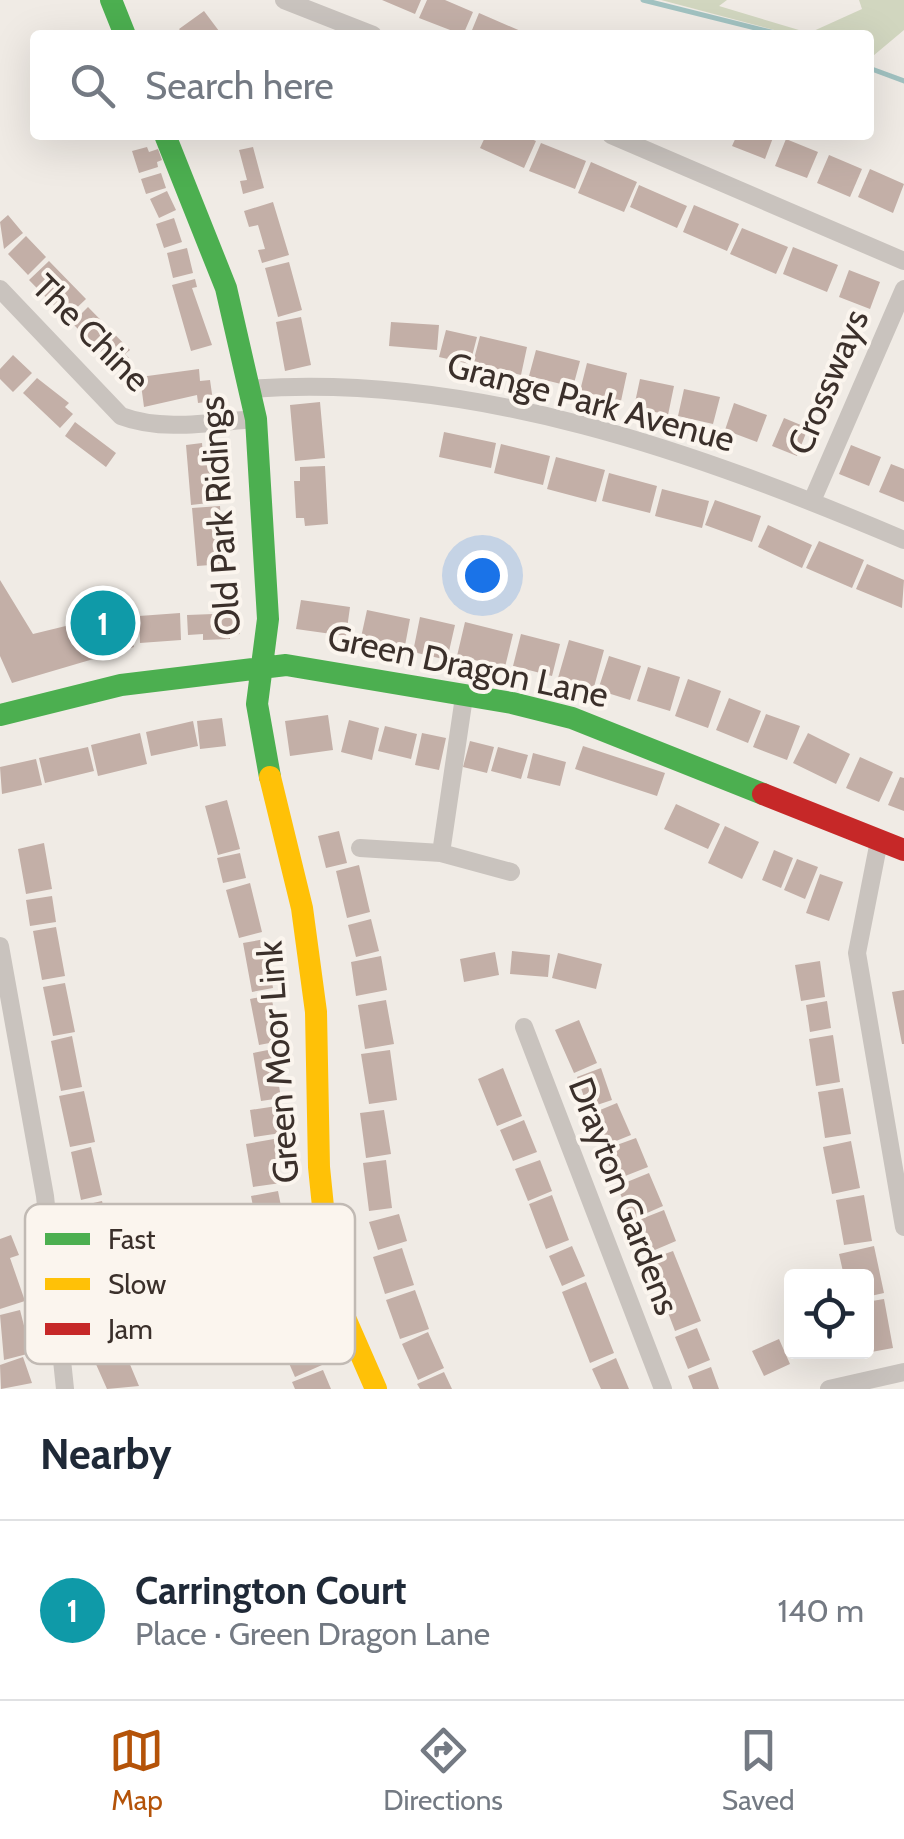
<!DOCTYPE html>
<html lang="en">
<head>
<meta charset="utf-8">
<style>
	:root { --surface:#fff; --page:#f6f6f7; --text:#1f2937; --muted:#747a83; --line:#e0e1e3; --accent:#b45309 }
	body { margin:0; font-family:Cabin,sans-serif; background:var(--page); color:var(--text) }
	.controls { position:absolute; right:30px; bottom:30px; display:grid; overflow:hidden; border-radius:10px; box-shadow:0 10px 40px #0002 }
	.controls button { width:90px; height:90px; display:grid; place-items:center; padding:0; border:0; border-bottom:2px solid var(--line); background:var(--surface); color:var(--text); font:50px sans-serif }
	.you { position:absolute; left:482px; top:575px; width:35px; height:35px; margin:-25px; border:8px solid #fff; border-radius:50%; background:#1a73e8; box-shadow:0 0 0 15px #1a73e833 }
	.badge { display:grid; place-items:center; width:65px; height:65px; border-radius:50%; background:var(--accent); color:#fff; font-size:32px; font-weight:700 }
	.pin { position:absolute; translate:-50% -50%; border:5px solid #fff; box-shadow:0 2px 10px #0006 }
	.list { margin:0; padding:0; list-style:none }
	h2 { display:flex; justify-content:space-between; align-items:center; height:130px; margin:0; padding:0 40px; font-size:42px }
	h2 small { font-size:32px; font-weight:400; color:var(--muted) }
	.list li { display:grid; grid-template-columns:65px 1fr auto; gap:30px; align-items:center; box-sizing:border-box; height:180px; padding:0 40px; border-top:2px solid var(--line) }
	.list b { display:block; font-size:38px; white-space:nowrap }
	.list p { margin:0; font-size:32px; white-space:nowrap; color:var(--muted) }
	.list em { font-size:32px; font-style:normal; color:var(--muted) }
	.icon { flex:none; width:55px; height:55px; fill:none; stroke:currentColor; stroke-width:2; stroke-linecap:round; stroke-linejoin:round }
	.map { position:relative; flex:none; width:904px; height:1389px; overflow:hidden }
	.search { position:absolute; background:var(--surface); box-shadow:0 10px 40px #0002; left:30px; right:30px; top:30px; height:110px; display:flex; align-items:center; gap:25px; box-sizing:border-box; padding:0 35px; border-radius:10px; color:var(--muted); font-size:38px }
	.sheet { height:310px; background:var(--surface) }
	nav { display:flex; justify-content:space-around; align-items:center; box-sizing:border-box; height:140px; border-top:2px solid var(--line); background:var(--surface); font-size:28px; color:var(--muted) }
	nav a { display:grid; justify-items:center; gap:5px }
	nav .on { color:var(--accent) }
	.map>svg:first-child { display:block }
	.green { fill:#d1d6bf }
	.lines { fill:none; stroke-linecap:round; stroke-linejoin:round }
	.stream { stroke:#a1c2c1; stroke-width:5 }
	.building { fill:#c3afa7 }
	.street { stroke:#c9c3be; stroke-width:18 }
	.fast { stroke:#4caf50; stroke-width:22 }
	.slow { stroke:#ffc107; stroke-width:22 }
	.jam { stroke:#c62828; stroke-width:22 }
	.labels { text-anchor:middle; stroke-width:8; stroke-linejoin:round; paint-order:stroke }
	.street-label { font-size:35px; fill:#3b302b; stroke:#fbf5ee }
	.key { fill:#fbf5ee; stroke:#c1bab4; stroke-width:2.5 }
	.key-label { font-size:28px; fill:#3b302b }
</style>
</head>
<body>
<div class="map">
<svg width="904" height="1389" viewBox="0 0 904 1389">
	<rect width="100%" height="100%" fill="#f0ebe5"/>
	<!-- green -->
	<path class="green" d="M 661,0 L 727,0 L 719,6 L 809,33 L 862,9 L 859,0 L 904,0 L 904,30 L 873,56 L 869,35 L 793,35 Z"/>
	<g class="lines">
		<!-- stream -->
		<path class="stream" d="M 643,0 L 783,35
			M 869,68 L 904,81"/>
	</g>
	<!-- building -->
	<path class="building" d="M 382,0 L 421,0 L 415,14 Z
		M 427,0 L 445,0 L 473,12 L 463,35 L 419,18 Z
		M 204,11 L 222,35 L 184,35 L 179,29 Z
		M 479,13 L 523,32 L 522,35 L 470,35 Z
		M 486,135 L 522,135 L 536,141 L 524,168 L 480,148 Z
		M 737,135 L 774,135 L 765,159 L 732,146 Z
		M 786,139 L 818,152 L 807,178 L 775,166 Z
		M 541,143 L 586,161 L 575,189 L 529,171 Z
		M 147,147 L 149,152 L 158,149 L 162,160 L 157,162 L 158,167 L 139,173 L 132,151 Z
		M 253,147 L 264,188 L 243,194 L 240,181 L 247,180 L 239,150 Z
		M 829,155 L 862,169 L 850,197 L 817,183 Z
		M 591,162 L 637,182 L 624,212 L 578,193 Z
		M 870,169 L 904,184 L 893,213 L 858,197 Z
		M 161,173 L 166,188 L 146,194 L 141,179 Z
		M 639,185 L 687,206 L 677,228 L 630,207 Z
		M 167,191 L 176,210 L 159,218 L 150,199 Z
		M 273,202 L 289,255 L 262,263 L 258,250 L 265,249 L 258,225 L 249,227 L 244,211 Z
		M 694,205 L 739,224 L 727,251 L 683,232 Z
		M 8,215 L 23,233 L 4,249 L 0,222 Z
		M 174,218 L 182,242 L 164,248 L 156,224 Z
		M 742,228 L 788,247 L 776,274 L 730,254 Z
		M 26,236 L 46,257 L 28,275 L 8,254 Z
		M 793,247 L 838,265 L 827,292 L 783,274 Z
		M 187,248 L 193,273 L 173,278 L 167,253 Z
		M 49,261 L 86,299 L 66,318 L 29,280 Z
		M 289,262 L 302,310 L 278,317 L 265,268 Z
		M 849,270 L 880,282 L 870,309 L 839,297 Z
		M 195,279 L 197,287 L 192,288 L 212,345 L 191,351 L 172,285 Z
		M 88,307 L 130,350 L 125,354 L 129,358 L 114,373 L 106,365 L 110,361 L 72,323 Z
		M 301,317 L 311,365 L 285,371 L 276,322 Z
		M 391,322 L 439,325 L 437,350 L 389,346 Z
		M 446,330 L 477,337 L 470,364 L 439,357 Z
		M 480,336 L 527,347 L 521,375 L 473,363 Z
		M 536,350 L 580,361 L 573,387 L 529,376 Z
		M 13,355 L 32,373 L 13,392 L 0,379 L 0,369 Z
		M 587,363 L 627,373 L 621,401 L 580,391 Z
		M 199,369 L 200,381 L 210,380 L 213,401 L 198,403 L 197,395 L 144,407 L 140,377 Z
		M 37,378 L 69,403 L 65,407 L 73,414 L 60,428 L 23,393 Z
		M 640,379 L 674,386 L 668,415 L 634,407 Z
		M 684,389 L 720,397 L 713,424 L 678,416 Z
		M 320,402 L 325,458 L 295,461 L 290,405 Z
		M 734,403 L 767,415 L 757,442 L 725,430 Z
		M 784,418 L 808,428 L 797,456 L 772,446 Z
		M 75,422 L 116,453 L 106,467 L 65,436 Z
		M 444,432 L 496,443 L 491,468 L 439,457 Z
		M 202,443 L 203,456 L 213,456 L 217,502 L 191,505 L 186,445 Z
		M 501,444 L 550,456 L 543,485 L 494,473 Z
		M 851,445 L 881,457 L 869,486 L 839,474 Z
		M 556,457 L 605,470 L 596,502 L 547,489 Z
		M 891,464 L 904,469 L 904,502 L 879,492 Z
		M 325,466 L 328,524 L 305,526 L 304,518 L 296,518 L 294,481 L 300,481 L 300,467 Z
		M 609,473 L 657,486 L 650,513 L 602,501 Z
		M 662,489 L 709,501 L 702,528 L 655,516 Z
		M 715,500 L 761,516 L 752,542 L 705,525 Z
		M 220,506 L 224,564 L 197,566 L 192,508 Z
		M 768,525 L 812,545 L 802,568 L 758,547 Z
		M 819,541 L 864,560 L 852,588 L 806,568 Z
		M 867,564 L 904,580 L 902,608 L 856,589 Z
		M 0,580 L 33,634 L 123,612 L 134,647 L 12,683 L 0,656 Z
		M 301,600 L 350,607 L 346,636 L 296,629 Z
		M 367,610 L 410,619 L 404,651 L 360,642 Z
		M 180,613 L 181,640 L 140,643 L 139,616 Z
		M 240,613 L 240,634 L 230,635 L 230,639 L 203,640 L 203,634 L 188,635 L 187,615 Z
		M 420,617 L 455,625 L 447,660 L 413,652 Z
		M 465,622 L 513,634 L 505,667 L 457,656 Z
		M 521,634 L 560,644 L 552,676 L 513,666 Z
		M 569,640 L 604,650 L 594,687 L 558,678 Z
		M 609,656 L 641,666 L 630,700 L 598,690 Z
		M 648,667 L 680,677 L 670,711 L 637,701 Z
		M 688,679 L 721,691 L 708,728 L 675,716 Z
		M 729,698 L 761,711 L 748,743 L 716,730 Z
		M 766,714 L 800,726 L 787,760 L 753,747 Z
		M 328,715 L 333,750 L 290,756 L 285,721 Z
		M 222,718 L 226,746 L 200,749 L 197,721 Z
		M 349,720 L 379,728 L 372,760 L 341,752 Z
		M 193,721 L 198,746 L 151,756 L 146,732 Z
		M 385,726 L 417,734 L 411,759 L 378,751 Z
		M 140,733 L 147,764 L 98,776 L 91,745 Z
		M 422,733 L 446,738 L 439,770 L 415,765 Z
		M 808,733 L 850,754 L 836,784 L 793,763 Z
		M 470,741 L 494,747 L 487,773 L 463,767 Z
		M 583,746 L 665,773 L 657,796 L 575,769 Z
		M 88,747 L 94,771 L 45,783 L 39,758 Z
		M 498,747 L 528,755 L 521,779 L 491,771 Z
		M 533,753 L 566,762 L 560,786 L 527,778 Z
		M 860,757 L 893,772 L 879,802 L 846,788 Z
		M 36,759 L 42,785 L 2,794 L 0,767 Z
		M 900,777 L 904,778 L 904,811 L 888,805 Z
		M 227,800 L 240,849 L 218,855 L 205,806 Z
		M 676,804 L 720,824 L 708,849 L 664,829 Z
		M 725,826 L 759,842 L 742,879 L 708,863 Z
		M 339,831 L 347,863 L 326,868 L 318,836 Z
		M 44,843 L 52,889 L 26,894 L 18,849 Z
		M 774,850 L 793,858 L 781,888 L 762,880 Z
		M 240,853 L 246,878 L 223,883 L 217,858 Z
		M 797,859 L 818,867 L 805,899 L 784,890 Z
		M 359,865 L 370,912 L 347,918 L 336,871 Z
		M 820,874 L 843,882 L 829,921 L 806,913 Z
		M 250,883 L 262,932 L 239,938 L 226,890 Z
		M 52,896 L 56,922 L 30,926 L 26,900 Z
		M 371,919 L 379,951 L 356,957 L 348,925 Z
		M 56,927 L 65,976 L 42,980 L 33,931 Z
		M 265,939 L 273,988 L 252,992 L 243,943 Z
		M 512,951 L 550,955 L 548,977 L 510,974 Z
		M 495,952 L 499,975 L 464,982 L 460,959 Z
		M 558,953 L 602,964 L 596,989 L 552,978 Z
		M 381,956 L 387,990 L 356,996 L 351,962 Z
		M 820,961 L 825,997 L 801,1001 L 795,965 Z
		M 65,983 L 75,1032 L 53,1036 L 43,987 Z
		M 904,990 L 904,1044 L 902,1044 L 892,992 Z
		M 271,995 L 280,1041 L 259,1045 L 250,999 Z
		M 386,1000 L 394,1044 L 365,1049 L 358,1005 Z
		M 827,1001 L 831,1028 L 810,1032 L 806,1005 Z
		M 579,1020 L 597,1063 L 574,1073 L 555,1030 Z
		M 833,1035 L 840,1082 L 816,1086 L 809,1039 Z
		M 72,1036 L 82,1087 L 61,1091 L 51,1041 Z
		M 273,1049 L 281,1098 L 261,1101 L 253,1053 Z
		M 390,1050 L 397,1100 L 369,1104 L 361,1054 Z
		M 503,1068 L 522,1116 L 497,1126 L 478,1079 Z
		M 601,1068 L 612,1100 L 588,1108 L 577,1077 Z
		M 843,1088 L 851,1134 L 825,1138 L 818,1092 Z
		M 84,1091 L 95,1142 L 70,1147 L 59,1096 Z
		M 617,1103 L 631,1135 L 601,1147 L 588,1115 Z
		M 277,1106 L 281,1133 L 254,1137 L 250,1110 Z
		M 384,1110 L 391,1154 L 366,1158 L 360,1113 Z
		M 524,1120 L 537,1152 L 513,1161 L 500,1130 Z
		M 636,1138 L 648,1167 L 615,1180 L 603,1150 Z
		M 274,1139 L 281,1183 L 253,1187 L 246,1144 Z
		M 851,1141 L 860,1188 L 832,1194 L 823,1147 Z
		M 91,1147 L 102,1195 L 81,1200 L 71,1152 Z
		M 386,1160 L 392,1208 L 369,1211 L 363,1163 Z
		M 540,1160 L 552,1191 L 528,1201 L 515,1169 Z
		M 649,1173 L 663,1206 L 631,1220 L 617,1186 Z
		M 278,1191 L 285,1226 L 258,1232 L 251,1196 Z
		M 552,1195 L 569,1240 L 546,1249 L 529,1204 Z
		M 864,1195 L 872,1241 L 844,1245 L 836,1200 Z
		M 102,1201 L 114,1248 L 92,1253 L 80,1206 Z
		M 664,1210 L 676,1241 L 643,1255 L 631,1223 Z
		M 399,1214 L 407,1241 L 378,1250 L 369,1222 Z
		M 11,1235 L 19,1255 L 10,1258 L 25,1301 L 0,1309 L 0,1239 Z
		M 572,1246 L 585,1276 L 562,1286 L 549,1256 Z
		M 874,1246 L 884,1293 L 866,1297 L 866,1276 L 844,1276 L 839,1254 Z
		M 402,1248 L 414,1285 L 385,1294 L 373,1257 Z
		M 673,1251 L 701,1321 L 675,1331 L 648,1260 Z
		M 586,1282 L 614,1353 L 590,1363 L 562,1292 Z
		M 415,1290 L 429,1329 L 400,1339 L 386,1300 Z
		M 884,1299 L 893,1348 L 866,1353 L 866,1302 Z
		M 20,1310 L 31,1353 L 4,1360 L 0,1315 Z
		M 306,1326 L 322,1365 L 295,1377 L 278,1338 Z
		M 697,1328 L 710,1360 L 688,1369 L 675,1337 Z
		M 428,1332 L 444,1368 L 418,1380 L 402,1344 Z
		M 779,1339 L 790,1364 L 764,1376 L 752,1351 Z
		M 124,1350 L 139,1386 L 107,1389 L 95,1362 Z
		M 23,1357 L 32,1383 L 1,1389 L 0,1365 Z
		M 616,1358 L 629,1389 L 601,1389 L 592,1369 Z
		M 711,1367 L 719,1389 L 693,1389 L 688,1376 Z
		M 323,1370 L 331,1389 L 295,1389 L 292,1382 Z
		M 444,1372 L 452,1389 L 420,1389 L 417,1384 Z"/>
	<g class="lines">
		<!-- street -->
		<path class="street" d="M 284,0 L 373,35
			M 611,135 L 904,261
			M 0,289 L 121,416 C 163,432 212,422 256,419
			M 249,389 C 474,372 699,453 904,540
			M 812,501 L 904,289
			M 879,841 L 857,953 L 904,1227
			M 360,848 L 441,853 L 511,872
			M 441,853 L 464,697
			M 0,946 L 45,1196 L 65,1389
			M 524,1027 L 663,1389
			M 829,1389 L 904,1372"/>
		<!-- fast -->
		<path class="fast" d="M 111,0 L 125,35
			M 165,135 L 226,288 L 256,419 L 268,619 L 257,704 L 270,777
			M 0,715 L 121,685 L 286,665 L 512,703 L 572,718 L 763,794"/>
		<!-- slow -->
		<path class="slow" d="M 270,777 L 302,908 L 316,1012 L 319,1167 L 331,1286 L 376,1389"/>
		<!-- jam -->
		<path class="jam" d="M 763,794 L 904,850"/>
	</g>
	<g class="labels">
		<!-- street labels -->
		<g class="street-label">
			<text transform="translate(91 333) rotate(45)" y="12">The Chine</text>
			<text transform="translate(828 382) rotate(-67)" y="12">Crossways</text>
			<text transform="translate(591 402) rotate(15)" y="12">Grange Park Avenue</text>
			<text transform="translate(220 516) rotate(-94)" y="12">Old Park Ridings</text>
			<text transform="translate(468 666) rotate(12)" y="12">Green Dragon Lane</text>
			<text transform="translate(278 1062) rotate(-94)" y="12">Green Moor Link</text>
			<text transform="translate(624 1196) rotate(69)" y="12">Drayton Gardens</text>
		</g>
	</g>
	<!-- legend -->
	<rect x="25" y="1204" width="330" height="160" rx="15" class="key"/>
	<rect x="45" y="1233" width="45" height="12" fill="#4caf50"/>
	<rect x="45" y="1278" width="45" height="12" fill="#ffc107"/>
	<rect x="45" y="1323" width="45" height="12" fill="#c62828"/>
	<g class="key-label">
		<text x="108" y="1249">Fast</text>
		<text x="108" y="1294">Slow</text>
		<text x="108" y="1339">Jam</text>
	</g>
</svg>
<div class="controls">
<button><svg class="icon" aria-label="locate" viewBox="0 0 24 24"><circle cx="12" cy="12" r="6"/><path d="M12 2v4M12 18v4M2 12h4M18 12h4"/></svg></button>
</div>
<div class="you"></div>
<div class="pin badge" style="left:103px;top:623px;background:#0f9aa8">1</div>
<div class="search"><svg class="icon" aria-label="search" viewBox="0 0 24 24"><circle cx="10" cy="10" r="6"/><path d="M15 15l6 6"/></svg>Search here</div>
</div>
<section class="sheet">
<h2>Nearby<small></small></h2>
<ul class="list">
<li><span class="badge" style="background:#0f9aa8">1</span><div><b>Carrington Court</b><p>Place · Green Dragon Lane</p></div><em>140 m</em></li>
</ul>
</section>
<nav>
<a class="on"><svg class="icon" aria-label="map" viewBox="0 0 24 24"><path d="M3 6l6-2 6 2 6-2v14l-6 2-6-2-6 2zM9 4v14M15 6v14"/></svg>Map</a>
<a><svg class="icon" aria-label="directions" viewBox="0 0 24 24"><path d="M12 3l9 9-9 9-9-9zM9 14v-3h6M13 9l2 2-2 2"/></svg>Directions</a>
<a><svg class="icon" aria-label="saved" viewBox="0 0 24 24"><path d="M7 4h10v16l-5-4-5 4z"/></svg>Saved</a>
</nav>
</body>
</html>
